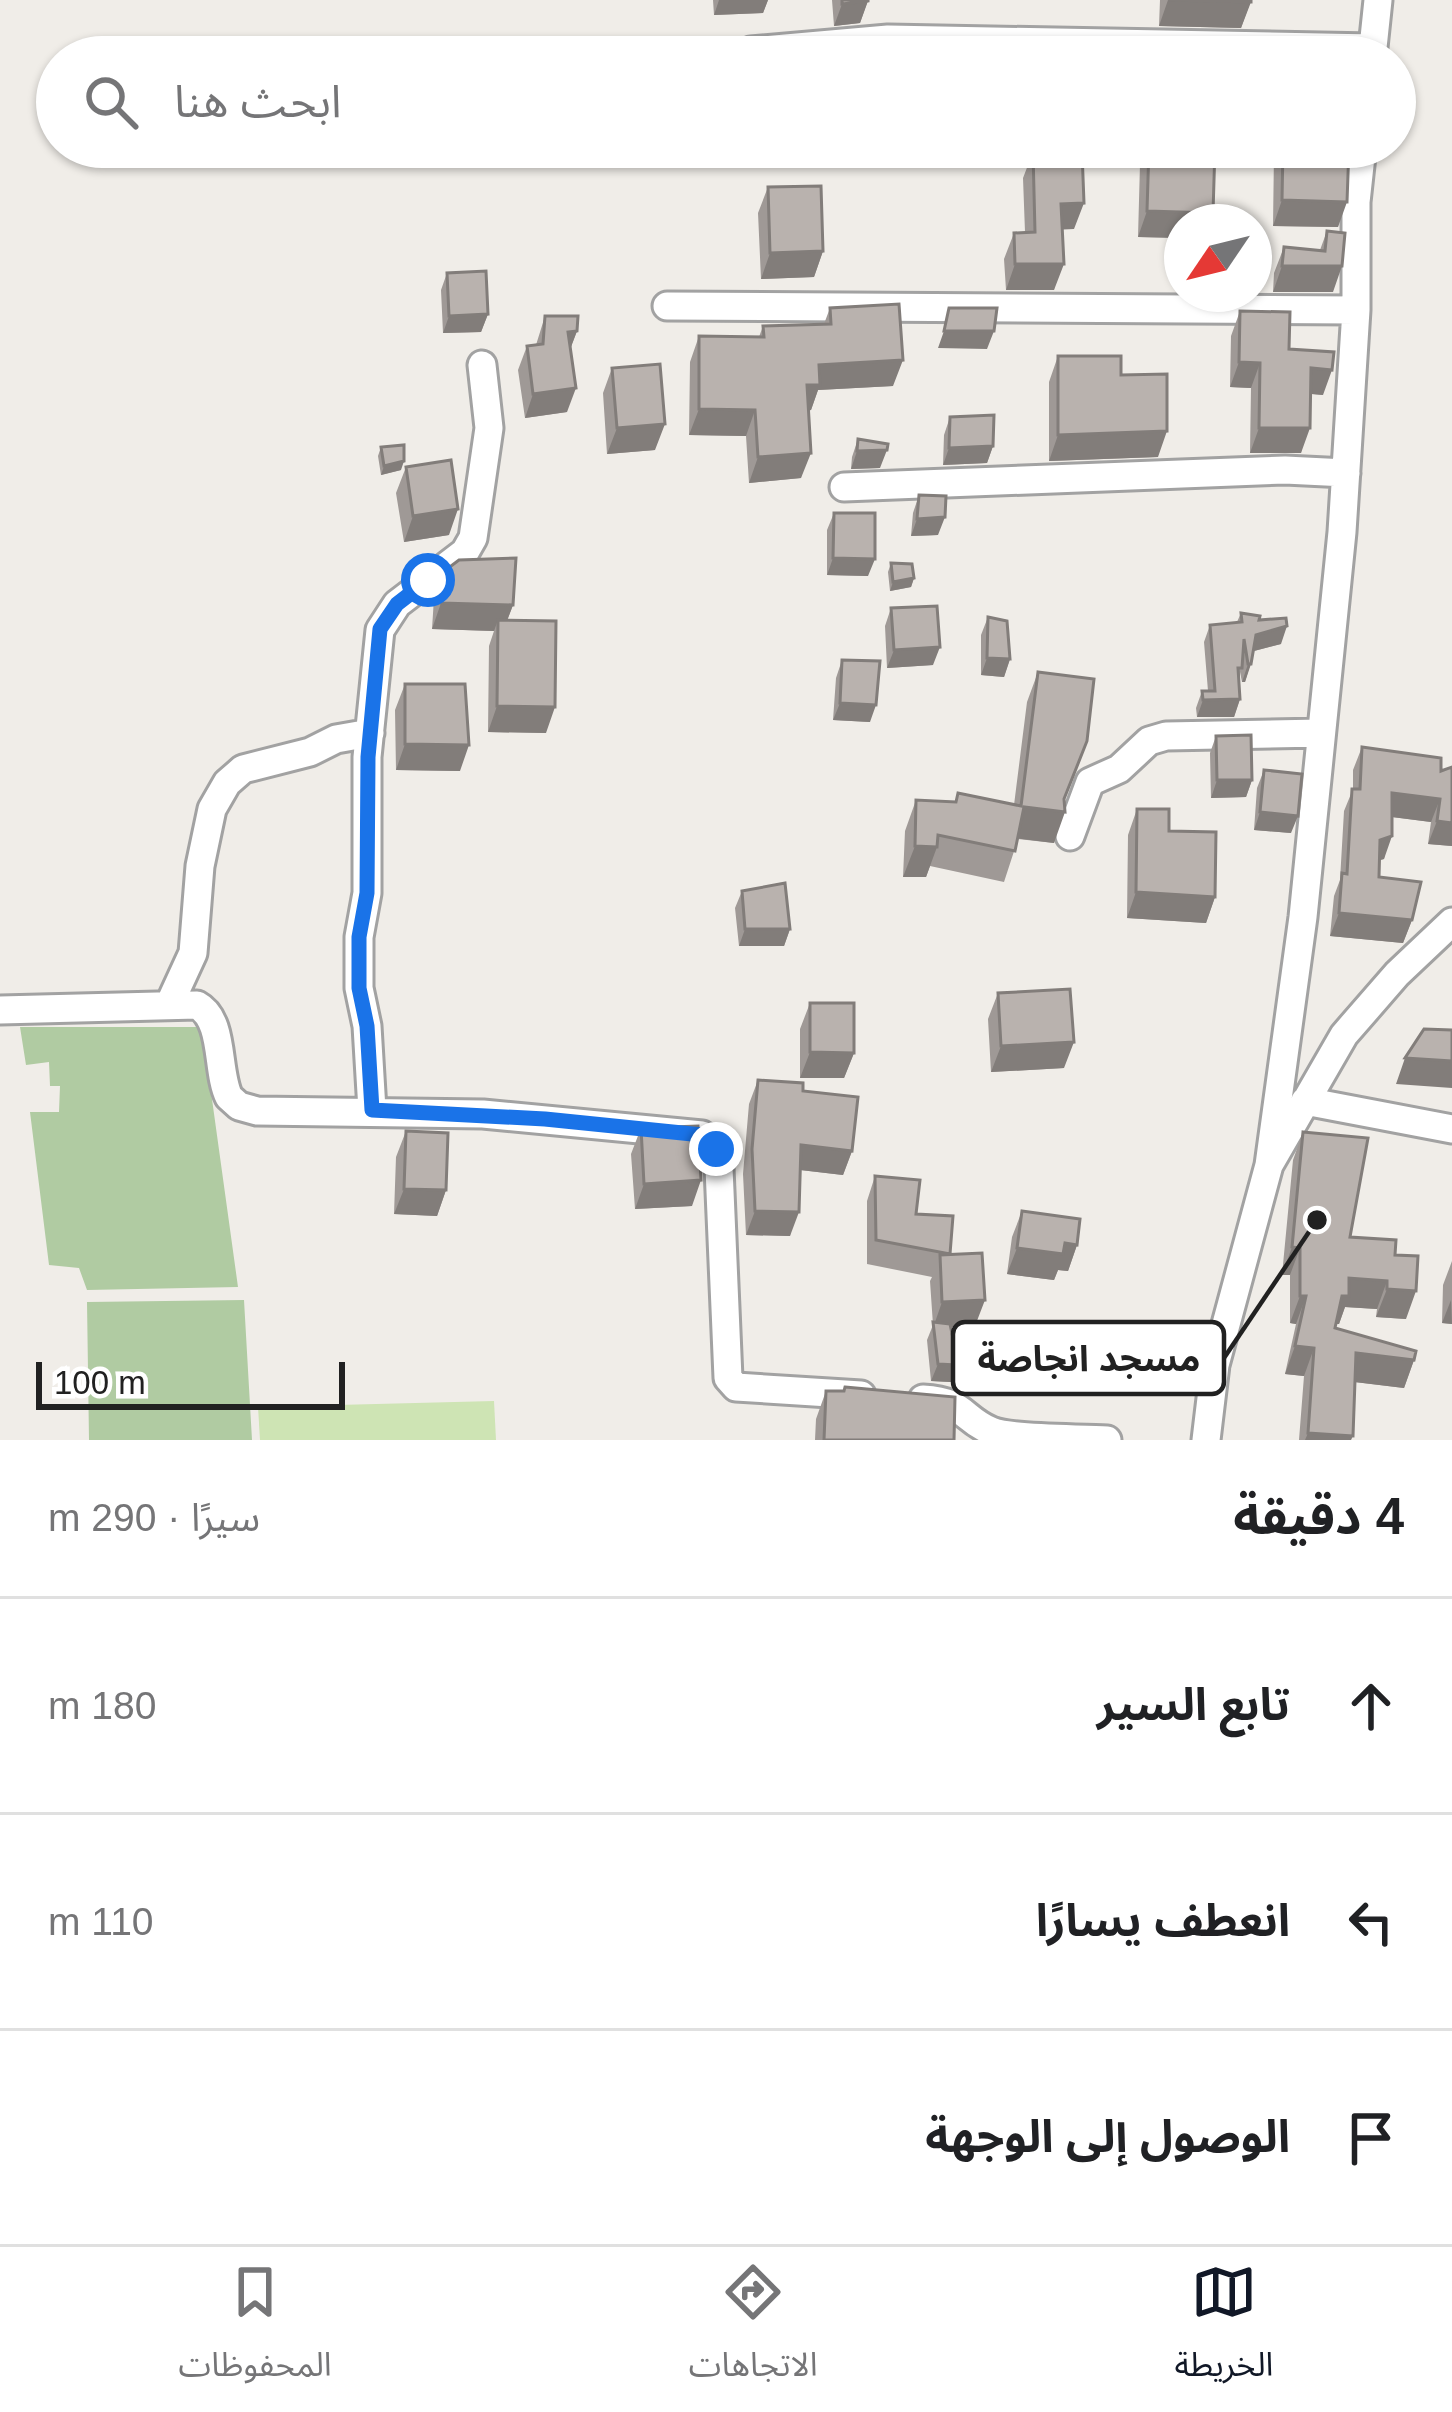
<!DOCTYPE html>
<html lang="ar">
<head>
<meta charset="utf-8">
<style>
	:root { --surface:#fff; --page:#f2f2f2; --text:#202124; --muted:#757577; --line:#e0e0e0; --accent:#111827 }
	body { margin:0; font-family:Arial,"Noto Sans Arabic",sans-serif; background:var(--page); color:var(--text); direction:rtl }
	.compass { position:absolute; left:1164px; top:204px; width:108px; height:108px; border-radius:50%; background:var(--surface); box-shadow:0 3px 9px #0004; rotate:235deg }
	.scale { position:absolute; left:36px; bottom:30px; width:309px; box-sizing:border-box; padding-left:12px; border:6px solid #212121; border-top:0; font-size:33px; line-height:42px; white-space:nowrap; color:#212121; -webkit-text-stroke:9px #fff; paint-order:stroke }
	.stop { position:absolute; width:36px; height:36px; margin:-27px; border:9px solid #1a73e8; border-radius:50%; background:#fff }
	.stop.end { background:#1a73e8; border-color:#fff; box-shadow:0 3px 12px #0008 }
	.list { margin:0; padding:0; list-style:none }
	h2 { display:flex; justify-content:space-between; align-items:center; height:156px; margin:0; padding:0 48px; font-size:51px }
	h2 small { font-size:39px; font-weight:400; color:var(--muted) }
	.list li { display:grid; grid-template-columns:78px 1fr auto; gap:36px; align-items:center; box-sizing:border-box; height:216px; padding:0 48px; border-top:3px solid var(--line) }
	.list b { display:block; font-size:45px; white-space:nowrap }
	.list em { font-size:39px; font-style:normal; color:var(--muted) }
	.icon { flex:none; width:66px; height:66px; fill:none; stroke:currentColor; stroke-width:2; stroke-linecap:round; stroke-linejoin:round }
	.map { position:relative; flex:none; width:1452px; height:1440px; overflow:hidden; direction:ltr }
	.search { position:absolute; background:var(--surface); box-shadow:0 3px 9px #0004; left:36px; right:36px; top:36px; height:132px; display:flex; align-items:center; gap:30px; box-sizing:border-box; padding:0 42px; border-radius:66px; color:var(--muted); font-size:45px }
	.sheet { height:804px; background:var(--surface) }
	nav { display:flex; justify-content:space-around; align-items:center; box-sizing:border-box; height:168px; border-top:3px solid var(--line); background:var(--surface); font-size:33px; color:var(--muted) }
	nav a { display:grid; justify-items:center; gap:6px }
	nav .on { color:var(--accent) }
	.map>svg:first-child { display:block }
	.grass { fill:#cee4b4 }
	.forest { fill:#b0cba2 }
	.lines { fill:none; stroke-linecap:round; stroke-linejoin:round }
	.minor-casing { stroke:#a2a2a2; stroke-width:33 }
	.minor { stroke:#fff; stroke-width:27 }
	.wall { fill:#9f9996 }
	.shaded-wall { fill:#827d7a }
	.building { fill:#b9b2ae; stroke:#827d7a; stroke-width:3 }
	.route { stroke:#1a73e8; stroke-width:15 }
	.leader { fill:none; stroke:#212121; stroke-width:4.5 }
	.callout-dot { fill:#212121; stroke:#fff; stroke-width:4.5 }
	.callout { fill:#fff; stroke:#212121; stroke-width:4.5 }
	.callout-label { font-size:36px; text-anchor:middle; font-weight:bold; fill:#212121 }
</style>
</head>
<body>
<div class="map">
<svg width="1452" height="1440" viewBox="0 0 1452 1440">
	<rect width="100%" height="100%" fill="#f0ede8"/>
	<!-- grass -->
	<path class="grass" d="M 494,1401 L 496,1440 L 260,1440 L 258,1407 Z"/>
	<!-- forest -->
	<path class="forest" d="M 20,1027 L 202,1027 L 238,1287 L 87,1290 L 79,1268 L 49,1265 L 30,1112 L 59,1112 L 60,1086 L 50,1086 L 49,1062 L 26,1065 Z
		M 244,1300 L 252,1440 L 89,1440 L 87,1302 Z"/>
	<g class="lines">
		<defs>
			<path id="minor" d="M 751,51 L 888,39 L 1373,48
				M 1372,57 L 1378,0
				M 667,306 L 1356,310
				M 844,487 L 1285,470 L 1346,473
				M 1070,836 L 1090,782 L 1119,769 L 1149,741 L 1166,736 L 1321,733
				M 170,1003 L 193,953 L 200,866 L 212,809 L 227,783 L 243,769 L 310,752 L 336,739 L 370,733
				M 0,1010 L 197,1005 C 225,1020 216,1071 229,1097 L 239,1106 L 257,1111 L 483,1114 L 702,1135 L 716,1149 L 719,1168 L 728,1378 L 736,1387 L 861,1395
				M 1305,1101 L 1452,1129
				M 372,1110 L 367,1026 L 359,988 L 359,937 L 367,893 L 367,757 L 380,630 L 397,604 L 465,552 L 473,538 L 489,428 L 482,365
				M 1269,1165 L 1303,917 L 1342,532 L 1356,310 L 1356,202 L 1362,147
				M 923,1399 C 964,1401 961,1418 991,1431 C 1013,1440 1079,1438 1107,1440
				M 1206,1440 L 1215,1365 L 1269,1165 L 1344,1035 L 1397,974 L 1452,922"/>
		</defs>
		<!-- minor casing -->
		<use href="#minor" class="minor-casing"/>
		<!-- minor -->
		<use href="#minor" class="minor"/>
	</g>
	<!-- wall -->
	<path class="wall" d="M 713,0 L 768,0 L 763,13 L 714,15 Z
		M 832,0 L 868,0 L 860,23 L 834,26 Z
		M 1160,0 L 1251,0 L 1241,28 L 1159,26 Z
		M 1146,147 L 1215,147 L 1213,213 L 1210,222 L 1182,222 L 1182,238 L 1138,237 L 1140,164 Z
		M 1276,147 L 1349,147 L 1338,227 L 1273,226 L 1274,152 Z
		M 1033,152 L 1074,229 L 1062,229 L 1054,290 L 1006,290 L 1004,259 L 1014,233 L 1025,232 L 1023,178 Z
		M 768,187 L 823,251 L 814,277 L 761,279 L 758,213 Z
		M 1327,231 L 1333,292 L 1273,292 L 1274,273 L 1284,247 L 1320,250 Z
		M 447,273 L 488,314 L 481,332 L 443,333 L 441,290 Z
		M 830,308 L 893,386 L 818,390 L 811,410 L 808,411 L 801,478 L 749,483 L 746,436 L 689,435 L 690,362 L 699,336 L 759,337 L 763,326 L 824,324 Z
		M 1240,311 L 1289,349 L 1323,395 L 1311,394 L 1301,453 L 1250,453 L 1251,388 L 1230,387 L 1231,336 Z
		M 545,316 L 577,331 L 570,349 L 567,412 L 525,418 L 518,370 L 527,346 L 536,345 Z
		M 1058,356 L 1158,457 L 1049,461 L 1049,382 Z
		M 612,368 L 655,450 L 607,454 L 603,393 Z
		M 950,417 L 993,446 L 987,463 L 943,465 L 944,435 Z
		M 858,439 L 880,468 L 851,469 L 852,457 Z
		M 381,447 L 401,470 L 381,475 L 378,456 Z
		M 406,467 L 449,535 L 404,542 L 396,493 Z
		M 919,495 L 938,535 L 911,536 L 913,513 Z
		M 834,513 L 868,576 L 827,575 L 827,530 Z
		M 891,563 L 914,578 L 911,587 L 890,591 L 888,572 Z
		M 443,572 L 513,605 L 507,621 L 546,733 L 488,732 L 489,646 L 494,631 L 432,629 L 434,598 Z
		M 891,608 L 933,665 L 887,668 L 885,626 Z
		M 1241,613 L 1259,620 L 1281,644 L 1254,651 L 1245,682 L 1242,682 L 1240,672 L 1240,699 L 1234,717 L 1197,717 L 1196,708 L 1202,691 L 1208,691 L 1204,642 L 1210,625 L 1237,622 Z
		M 988,617 L 1010,659 L 1004,677 L 981,675 L 981,635 Z
		M 842,660 L 870,722 L 833,720 L 836,678 Z
		M 1038,672 L 1064,801 L 1054,843 L 1018,839 L 1004,882 L 930,866 L 926,877 L 903,877 L 905,831 L 916,800 L 955,802 L 958,793 L 1014,805 L 1027,702 Z
		M 405,684 L 460,771 L 396,770 L 395,710 Z
		M 1216,736 L 1252,780 L 1246,797 L 1211,798 L 1210,753 Z
		M 1362,747 L 1441,771 L 1452,846 L 1428,844 L 1431,822 L 1392,817 L 1384,859 L 1380,860 L 1379,877 L 1412,920 L 1403,943 L 1330,936 L 1334,896 L 1340,880 L 1344,811 L 1353,789 L 1353,770 Z
		M 1264,770 L 1291,833 L 1254,830 L 1257,788 Z
		M 1137,809 L 1169,831 L 1215,897 L 1206,923 L 1127,918 L 1128,835 Z
		M 742,891 L 790,929 L 784,946 L 739,946 L 735,908 Z
		M 998,993 L 1064,1068 L 991,1072 L 988,1019 Z
		M 810,1003 L 854,1053 L 844,1078 L 800,1078 L 800,1029 Z
		M 758,1080 L 803,1091 L 852,1151 L 843,1175 L 800,1170 L 790,1236 L 746,1235 L 743,1174 L 749,1104 Z
		M 641,1128 L 692,1206 L 635,1209 L 631,1154 Z
		M 406,1131 L 446,1190 L 437,1216 L 394,1214 L 396,1157 Z
		M 1303,1132 L 1350,1237 L 1395,1255 L 1406,1319 L 1376,1317 L 1377,1309 L 1345,1307 L 1339,1324 L 1336,1324 L 1335,1328 L 1414,1360 L 1404,1388 L 1355,1382 L 1351,1440 L 1299,1440 L 1304,1376 L 1285,1374 L 1296,1324 L 1290,1323 L 1290,1275 L 1282,1275 L 1293,1160 Z
		M 875,1176 L 916,1214 L 949,1255 L 975,1326 L 951,1327 L 954,1343 L 970,1383 L 931,1381 L 927,1340 L 933,1325 L 930,1281 L 932,1277 L 867,1264 L 867,1201 Z
		M 1022,1211 L 1077,1245 L 1068,1271 L 1058,1270 L 1054,1280 L 1007,1274 L 1012,1237 Z
		M 1452,1261 L 1452,1324 L 1442,1323 L 1443,1285 Z
		M 826,1391 L 954,1440 L 815,1440 L 816,1419 Z"/>
	<!-- shaded-wall -->
	<path class="shaded-wall" d="M 719,0 L 768,0 L 763,13 L 714,15 Z
		M 1168,0 L 1251,2 L 1241,28 L 1159,26 Z
		M 868,1 L 860,23 L 834,26 L 842,4 Z
		M 575,147 L 622,147 L 621,150 L 573,152 Z
		M 649,147 L 702,147 L 700,153 L 645,156 Z
		M 1282,200 L 1347,202 L 1338,227 L 1273,226 Z
		M 1084,203 L 1074,229 L 1052,230 L 1061,204 Z
		M 1147,211 L 1213,213 L 1210,222 L 1182,222 L 1182,238 L 1138,237 Z
		M 823,251 L 814,277 L 761,279 L 770,253 Z
		M 1015,264 L 1064,264 L 1054,290 L 1006,290 Z
		M 1282,266 L 1342,266 L 1333,292 L 1273,292 Z
		M 488,314 L 481,332 L 443,333 L 449,316 Z
		M 577,331 L 568,355 L 568,332 Z
		M 944,331 L 994,331 L 987,349 L 938,348 Z
		M 903,360 L 893,386 L 818,390 L 811,410 L 797,411 L 807,385 L 819,365 Z
		M 1239,362 L 1260,363 L 1251,388 L 1230,387 Z
		M 1311,368 L 1332,370 L 1323,395 L 1302,393 Z
		M 576,388 L 567,412 L 525,418 L 533,394 Z
		M 699,409 L 755,410 L 746,436 L 689,435 Z
		M 665,424 L 655,450 L 607,454 L 617,428 Z
		M 1259,428 L 1310,428 L 1301,453 L 1250,453 Z
		M 1167,431 L 1158,457 L 1049,461 L 1058,435 Z
		M 993,446 L 987,463 L 943,465 L 949,448 Z
		M 887,450 L 880,468 L 851,469 L 857,451 Z
		M 811,453 L 801,478 L 749,483 L 758,457 Z
		M 404,461 L 401,470 L 381,475 L 384,466 Z
		M 458,509 L 449,535 L 404,542 L 413,516 Z
		M 945,517 L 938,535 L 911,536 L 917,519 Z
		M 833,558 L 875,559 L 868,576 L 827,575 Z
		M 914,578 L 911,587 L 890,591 L 893,582 Z
		M 441,603 L 513,605 L 503,631 L 498,620 L 494,631 L 432,629 Z
		M 1287,626 L 1281,644 L 1250,652 L 1256,635 Z
		M 940,647 L 933,665 L 887,668 L 894,650 Z
		M 987,658 L 1010,659 L 1004,677 L 981,675 Z
		M 1248,664 L 1251,664 L 1245,682 L 1242,682 Z
		M 1240,699 L 1234,717 L 1197,717 L 1203,700 Z
		M 840,703 L 876,705 L 870,722 L 833,720 Z
		M 497,706 L 555,707 L 546,733 L 488,732 Z
		M 405,744 L 469,745 L 460,771 L 396,770 Z
		M 1217,780 L 1252,780 L 1246,797 L 1211,798 Z
		M 1392,793 L 1440,799 L 1431,822 L 1384,816 Z
		M 1024,807 L 1065,812 L 1054,843 L 1013,838 Z
		M 1260,812 L 1298,816 L 1291,833 L 1254,830 Z
		M 1437,821 L 1452,823 L 1452,846 L 1428,844 Z
		M 1392,836 L 1384,859 L 1372,862 L 1380,840 Z
		M 915,846 L 937,847 L 926,877 L 903,877 Z
		M 1136,892 L 1215,897 L 1206,923 L 1127,918 Z
		M 1339,913 L 1412,920 L 1403,943 L 1330,936 Z
		M 745,929 L 790,929 L 784,946 L 739,946 Z
		M 1074,1042 L 1064,1068 L 991,1072 L 1001,1046 Z
		M 810,1052 L 854,1053 L 844,1078 L 800,1078 Z
		M 1405,1058 L 1452,1061 L 1452,1088 L 1396,1084 Z
		M 801,1145 L 852,1151 L 843,1175 L 792,1169 Z
		M 701,1180 L 692,1206 L 635,1209 L 644,1184 Z
		M 404,1189 L 446,1190 L 437,1216 L 394,1214 Z
		M 755,1211 L 799,1212 L 790,1236 L 746,1235 Z
		M 1065,1243 L 1077,1245 L 1068,1271 L 1058,1270 L 1054,1280 L 1007,1274 L 1017,1248 Z
		M 1292,1247 L 1300,1248 L 1290,1275 L 1282,1275 Z
		M 1349,1278 L 1387,1281 L 1377,1309 L 1345,1307 L 1339,1324 L 1332,1324 Z
		M 1387,1289 L 1416,1291 L 1406,1319 L 1376,1317 Z
		M 1300,1296 L 1306,1296 L 1296,1324 L 1290,1323 Z
		M 985,1300 L 975,1326 L 933,1328 L 942,1302 Z
		M 1451,1300 L 1452,1324 L 1442,1323 Z
		M 1295,1346 L 1314,1348 L 1304,1376 L 1285,1374 Z
		M 1356,1353 L 1414,1360 L 1404,1388 L 1346,1381 Z
		M 938,1364 L 976,1366 L 970,1383 L 931,1381 Z
		M 1308,1433 L 1353,1436 L 1351,1440 L 1305,1440 Z"/>
	<!-- building -->
	<path class="building" d="M 842,0 L 868,0 L 868,1 L 842,4 Z
		M 1168,0 L 1251,0 L 1251,2 Z
		M 1149,147 L 1215,147 L 1213,213 L 1147,211 Z
		M 1283,147 L 1349,147 L 1347,202 L 1282,200 Z
		M 1082,151 L 1084,203 L 1061,204 L 1064,264 L 1015,264 L 1014,233 L 1035,232 L 1033,152 Z
		M 821,186 L 823,251 L 770,253 L 768,187 Z
		M 1327,231 L 1345,233 L 1342,266 L 1282,266 L 1284,247 L 1325,251 Z
		M 486,271 L 488,314 L 449,316 L 447,273 Z
		M 899,304 L 903,360 L 819,365 L 820,385 L 807,385 L 811,453 L 758,457 L 755,410 L 699,409 L 699,336 L 764,337 L 763,326 L 831,324 L 830,308 Z
		M 949,308 L 997,308 L 994,331 L 944,331 Z
		M 1240,311 L 1290,312 L 1289,349 L 1334,352 L 1332,370 L 1311,368 L 1310,428 L 1259,428 L 1260,363 L 1239,362 Z
		M 545,316 L 578,316 L 577,331 L 568,332 L 576,388 L 533,394 L 527,346 L 543,344 Z
		M 1058,356 L 1121,356 L 1121,375 L 1167,374 L 1167,431 L 1058,435 Z
		M 660,364 L 665,424 L 617,428 L 612,368 Z
		M 994,415 L 993,446 L 949,448 L 950,417 Z
		M 858,439 L 888,444 L 887,450 L 857,451 Z
		M 404,445 L 404,461 L 384,466 L 381,447 Z
		M 451,460 L 458,509 L 413,516 L 406,467 Z
		M 919,495 L 946,496 L 945,517 L 917,519 Z
		M 834,513 L 875,513 L 875,559 L 833,558 Z
		M 516,558 L 513,605 L 441,603 L 443,572 L 459,560 Z
		M 891,563 L 912,564 L 914,578 L 893,582 Z
		M 937,606 L 940,647 L 894,650 L 891,608 Z
		M 1241,613 L 1260,616 L 1259,620 L 1286,618 L 1287,626 L 1256,635 L 1251,664 L 1248,664 L 1244,639 L 1242,668 L 1238,668 L 1240,699 L 1203,700 L 1202,691 L 1215,691 L 1210,625 L 1242,622 Z
		M 988,617 L 1007,621 L 1010,659 L 987,658 Z
		M 498,620 L 556,621 L 555,707 L 497,706 Z
		M 842,660 L 880,661 L 876,705 L 840,703 Z
		M 1038,672 L 1094,679 L 1087,741 L 1064,799 L 1065,812 L 1024,807 L 1015,851 L 938,835 L 937,847 L 915,846 L 916,800 L 956,802 L 958,793 L 1021,806 Z
		M 405,684 L 465,684 L 469,745 L 405,744 Z
		M 1251,735 L 1252,780 L 1217,780 L 1216,736 Z
		M 1362,747 L 1441,758 L 1441,771 L 1452,767 L 1452,823 L 1437,821 L 1440,799 L 1392,793 L 1392,836 L 1380,840 L 1379,877 L 1421,882 L 1412,920 L 1339,913 L 1342,873 L 1347,874 L 1352,789 L 1360,789 Z
		M 1264,770 L 1302,774 L 1298,816 L 1260,812 Z
		M 1137,809 L 1169,809 L 1169,831 L 1216,832 L 1215,897 L 1136,892 Z
		M 785,883 L 790,929 L 745,929 L 742,891 Z
		M 1070,989 L 1074,1042 L 1001,1046 L 998,993 Z
		M 810,1003 L 854,1003 L 854,1053 L 810,1052 Z
		M 1424,1029 L 1452,1030 L 1452,1061 L 1405,1058 Z
		M 758,1080 L 803,1083 L 803,1091 L 858,1097 L 852,1151 L 801,1145 L 799,1212 L 755,1211 L 752,1149 Z
		M 698,1126 L 701,1180 L 644,1184 L 641,1128 Z
		M 406,1131 L 448,1133 L 446,1190 L 404,1189 Z
		M 1303,1132 L 1368,1138 L 1350,1237 L 1396,1240 L 1395,1255 L 1418,1256 L 1416,1291 L 1387,1289 L 1387,1281 L 1349,1278 L 1349,1296 L 1342,1296 L 1335,1328 L 1416,1351 L 1414,1360 L 1356,1353 L 1353,1436 L 1308,1433 L 1314,1348 L 1295,1346 L 1306,1296 L 1300,1296 L 1300,1248 L 1292,1247 Z
		M 875,1176 L 920,1180 L 916,1214 L 953,1216 L 950,1254 L 876,1240 Z
		M 1022,1211 L 1080,1219 L 1077,1245 L 1065,1243 L 1063,1254 L 1017,1248 Z
		M 982,1253 L 985,1300 L 942,1302 L 940,1255 Z
		M 933,1322 L 950,1324 L 954,1343 L 974,1345 L 976,1366 L 938,1364 Z
		M 845,1387 L 955,1397 L 954,1440 L 824,1440 L 826,1391 L 844,1391 Z"/>
	<g class="lines">
		<!-- route -->
		<path class="route" d="M 428,580 L 397,604 L 380,629 L 368,757 L 367,893 L 359,937 L 359,988 L 367,1026 L 372,1110 L 545,1119 L 702,1135 L 716,1149"/>
	</g>
	<!-- callouts -->
	<path class="leader" d="M1317 1220L1224 1358"/>
	<circle class="callout-dot" cx="1317" cy="1220" r="12"/>
	<rect class="callout" x="953" y="1322" width="271" height="72" rx="12"/>
	<g class="callout-label">
		<text x="1089" y="1371">مسجد انجاصة</text>
	</g>
</svg>
<svg class="compass" viewBox="-18 -18 36 36"><path d="M0-13l5 13h-10z" fill="#e53935"/><path d="M0 13l5-13h-10z" fill="#757577"/></svg>
<div class="scale">100 m</div>
<div class="stop" style="left:428px;top:580px"></div>
<div class="stop end" style="left:716px;top:1149px"></div>
<div class="search"><svg class="icon" aria-label="search" viewBox="0 0 24 24"><circle cx="10" cy="10" r="6"/><path d="M15 15l6 6"/></svg>ابحث هنا</div>
</div>
<section class="sheet">
<h2>4 دقيقة<small>سيرًا · 290 m</small></h2>
<ul class="list">
<li><svg class="icon" aria-label="ahead" viewBox="0 0 24 24"><path d="M12 20V5M6 11l6-6 6 6"/></svg><div><b>تابع السير</b></div><em>180 m</em></li>
<li><svg class="icon" aria-label="left" viewBox="0 0 24 24"><path d="M17 20v-9H6M10 6l-5 5 5 5"/></svg><div><b>انعطف يسارًا</b></div><em>110 m</em></li>
<li><svg class="icon" aria-label="arrive" viewBox="0 0 24 24"><path d="M6 21V4h12l-3 4 3 4H6"/></svg><div><b>الوصول إلى الوجهة</b></div></li>
</ul>
</section>
<nav>
<a class="on"><svg class="icon" aria-label="map" viewBox="0 0 24 24"><path d="M3 6l6-2 6 2 6-2v14l-6 2-6-2-6 2zM9 4v14M15 6v14"/></svg>الخريطة</a>
<a><svg class="icon" aria-label="directions" viewBox="0 0 24 24"><path d="M12 3l9 9-9 9-9-9zM9 14v-3h6M13 9l2 2-2 2"/></svg>الاتجاهات</a>
<a><svg class="icon" aria-label="saved" viewBox="0 0 24 24"><path d="M7 4h10v16l-5-4-5 4z"/></svg>المحفوظات</a>
</nav>
</body>
</html>
